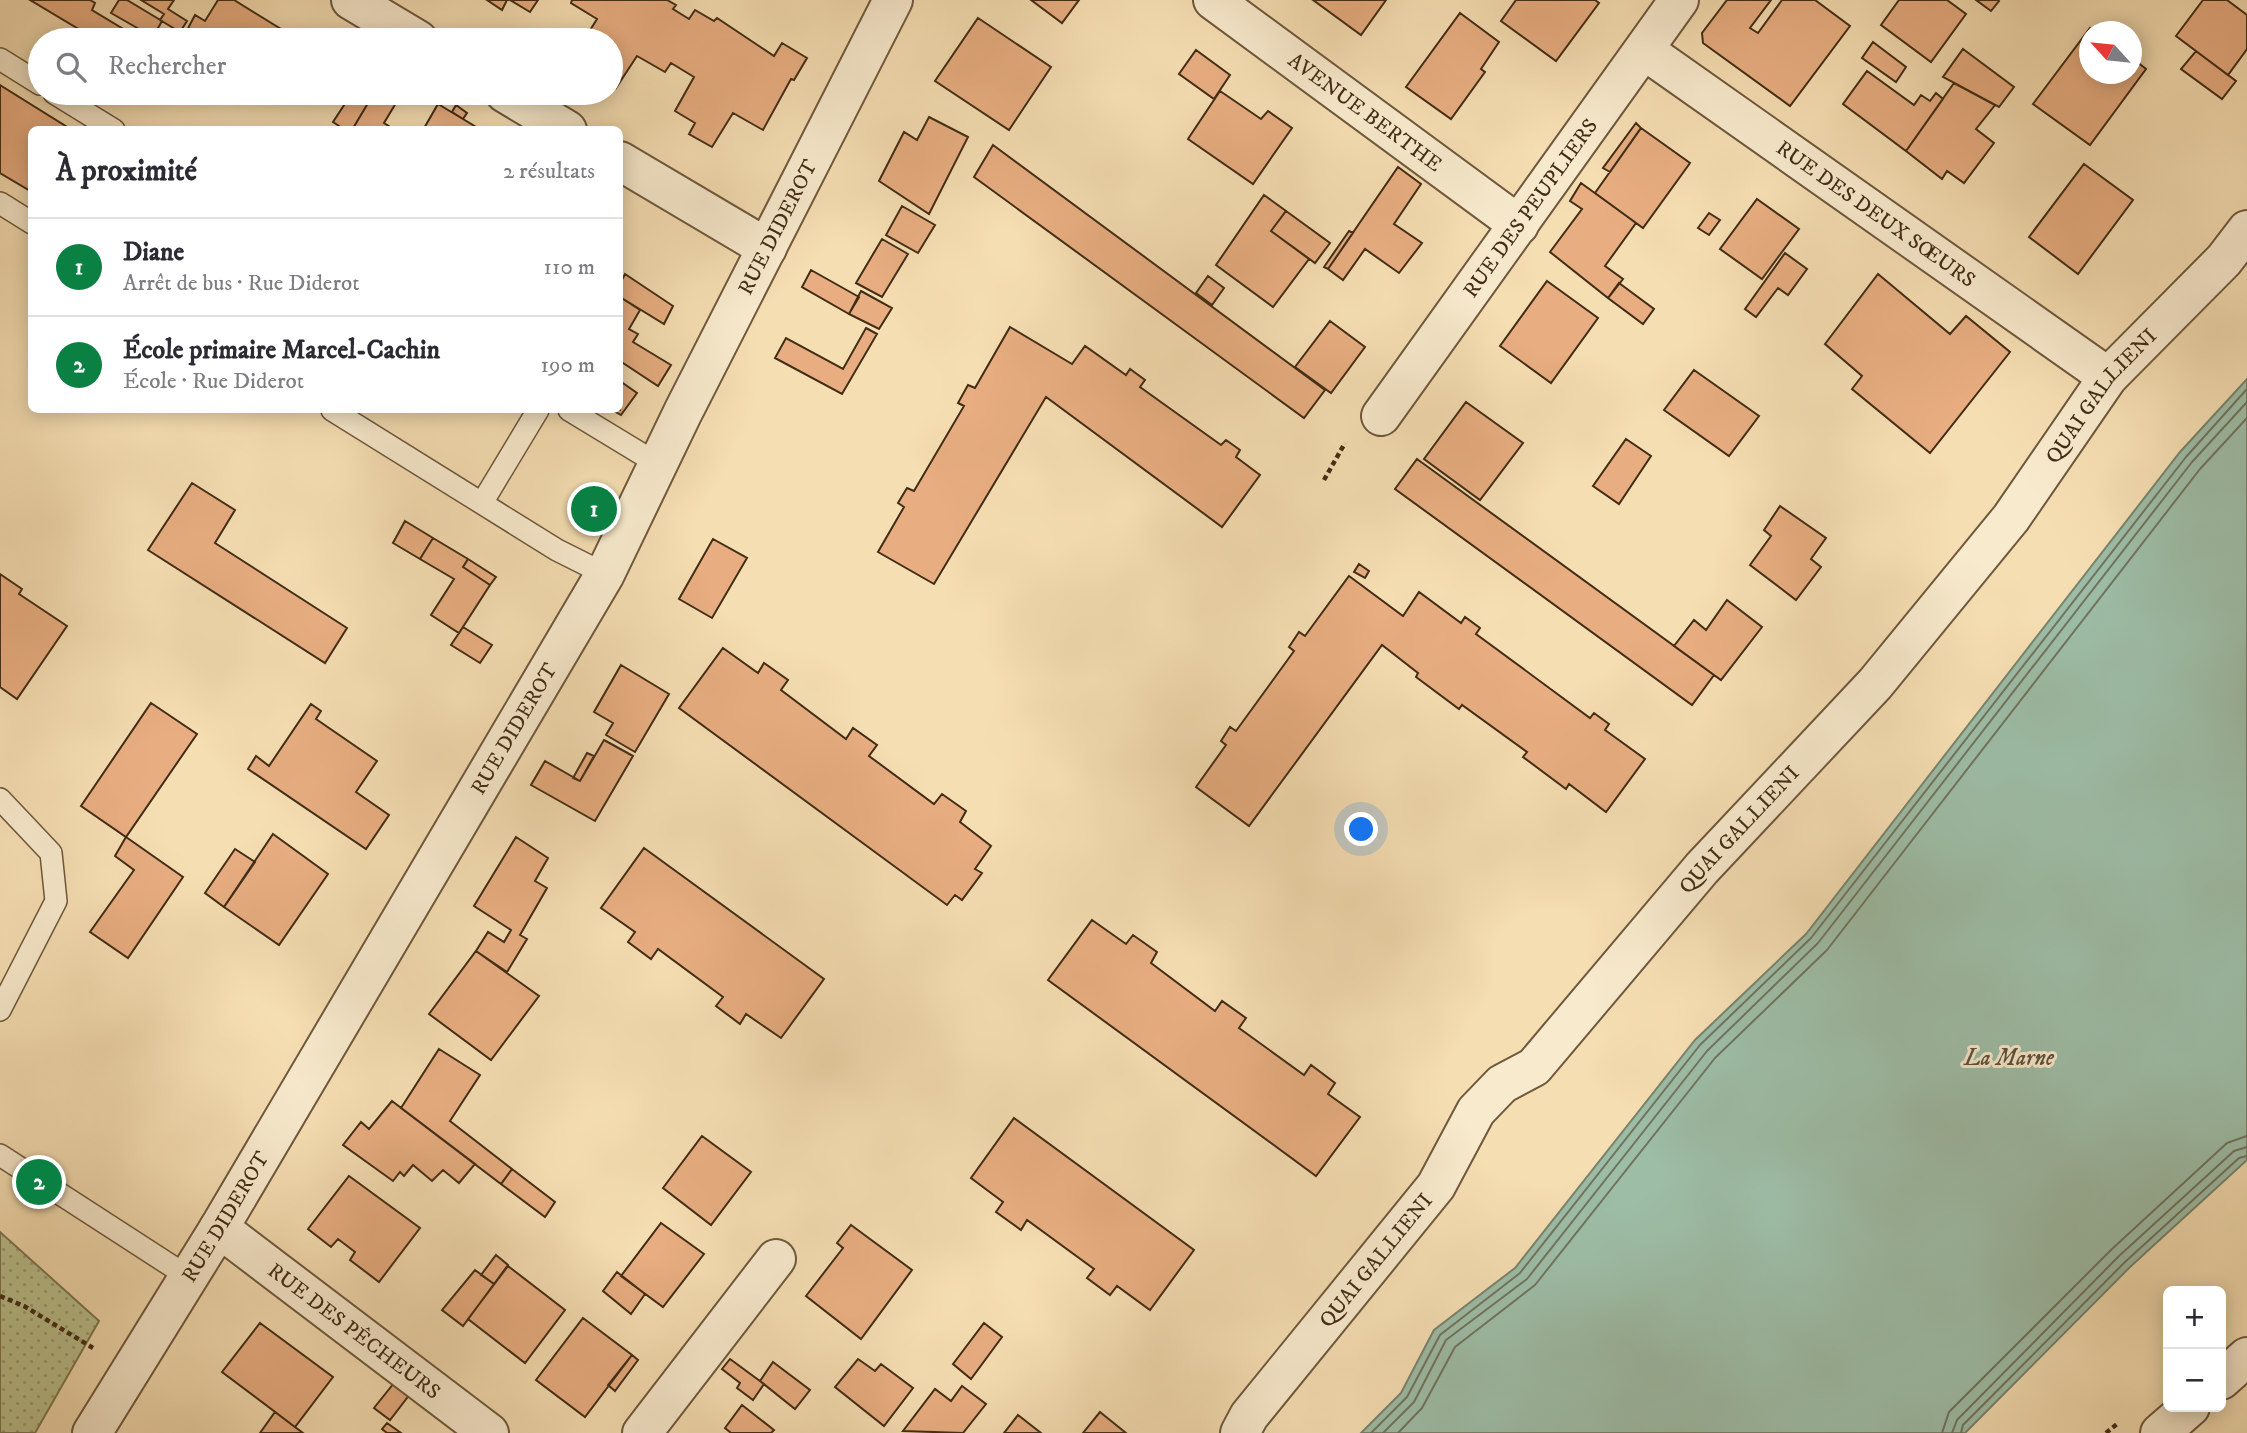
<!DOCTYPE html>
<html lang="fr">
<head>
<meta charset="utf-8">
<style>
	:root { --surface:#fff; --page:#f2f2f3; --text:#2b2b33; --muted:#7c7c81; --line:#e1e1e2; --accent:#0b8043 }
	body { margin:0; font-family:"IM FELL DW Pica",serif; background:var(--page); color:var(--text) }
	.controls { position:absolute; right:21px; bottom:21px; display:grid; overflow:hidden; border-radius:10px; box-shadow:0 4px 18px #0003 }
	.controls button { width:63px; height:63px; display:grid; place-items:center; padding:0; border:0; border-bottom:2px solid var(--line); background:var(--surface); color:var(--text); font:35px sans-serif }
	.compass { position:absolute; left:2079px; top:21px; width:63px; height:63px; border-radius:50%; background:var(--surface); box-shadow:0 4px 18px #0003; rotate:297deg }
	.you { position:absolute; left:1362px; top:830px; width:24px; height:24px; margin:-18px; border:5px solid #fff; border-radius:50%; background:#1a73e8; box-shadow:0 0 0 10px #1a73e833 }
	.badge { display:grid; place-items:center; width:46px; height:46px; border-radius:50%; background:var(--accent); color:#fff; font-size:23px; font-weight:700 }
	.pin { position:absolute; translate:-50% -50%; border:4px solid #fff; box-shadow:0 2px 7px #0006 }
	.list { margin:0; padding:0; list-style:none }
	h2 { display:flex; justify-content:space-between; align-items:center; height:91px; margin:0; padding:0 28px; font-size:30px }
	h2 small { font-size:23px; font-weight:400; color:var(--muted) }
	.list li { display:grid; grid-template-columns:46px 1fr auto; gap:21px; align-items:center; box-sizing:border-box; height:98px; padding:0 28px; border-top:2px solid var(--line) }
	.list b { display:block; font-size:26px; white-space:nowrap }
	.list p { margin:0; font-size:23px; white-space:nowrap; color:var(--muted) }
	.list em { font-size:23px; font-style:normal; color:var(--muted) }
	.icon { flex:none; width:38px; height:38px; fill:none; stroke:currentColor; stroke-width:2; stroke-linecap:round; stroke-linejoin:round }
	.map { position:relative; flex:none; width:2247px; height:1433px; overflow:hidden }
	.search { position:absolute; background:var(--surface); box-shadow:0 4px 18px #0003; left:28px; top:28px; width:595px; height:77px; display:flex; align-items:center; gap:18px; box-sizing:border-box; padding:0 24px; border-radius:38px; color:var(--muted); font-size:26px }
	.panel { position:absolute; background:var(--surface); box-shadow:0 4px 18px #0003; left:28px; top:126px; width:595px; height:287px; border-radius:10px }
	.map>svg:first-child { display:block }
	.green { fill:url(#green-dots); stroke:#7e7752; stroke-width:2 }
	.water { fill:#9dbda7; stroke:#79836d; stroke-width:2 }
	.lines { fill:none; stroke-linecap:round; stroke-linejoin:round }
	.shore { stroke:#70745e; stroke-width:2 }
	.building { fill:#e8ae81; stroke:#422c16; stroke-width:2 }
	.service-casing { stroke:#6f583d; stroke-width:24 }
	.minor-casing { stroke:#6f583d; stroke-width:42 }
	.path { stroke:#422c16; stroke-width:4.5; stroke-dasharray:5 3.5; stroke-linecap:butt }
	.service { stroke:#f8eacd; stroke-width:21 }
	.minor { stroke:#f8eacd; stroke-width:38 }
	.labels { text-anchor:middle; stroke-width:6; stroke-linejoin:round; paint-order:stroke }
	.street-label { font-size:21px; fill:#422c16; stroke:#f8eacd }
	.water-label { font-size:23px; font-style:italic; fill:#59503a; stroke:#f8eacd }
</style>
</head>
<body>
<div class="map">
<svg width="2247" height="1433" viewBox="0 0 2247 1433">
	<defs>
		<pattern id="green-dots" width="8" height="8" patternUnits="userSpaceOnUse" patternTransform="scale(1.75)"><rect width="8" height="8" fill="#bac28e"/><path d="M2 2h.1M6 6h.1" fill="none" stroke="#999e73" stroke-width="1.8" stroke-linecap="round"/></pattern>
	</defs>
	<rect width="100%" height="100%" fill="#f5deb2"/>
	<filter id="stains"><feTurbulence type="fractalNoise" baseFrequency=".00286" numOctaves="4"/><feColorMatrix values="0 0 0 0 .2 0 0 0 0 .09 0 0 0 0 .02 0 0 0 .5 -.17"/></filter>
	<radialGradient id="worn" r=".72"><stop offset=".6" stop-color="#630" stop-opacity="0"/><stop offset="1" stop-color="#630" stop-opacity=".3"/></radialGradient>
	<!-- green -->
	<path class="green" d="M 0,1232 L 99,1321 L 35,1433 L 0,1433 Z"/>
	<!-- water -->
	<path class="water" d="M 2247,379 L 2247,1160 L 2130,1267 L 1965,1433 L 1361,1433 L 1401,1393 L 1434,1330 L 1515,1268 L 1695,1040 L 1806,934 L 2180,452 Z"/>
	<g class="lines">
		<!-- shore -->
		<path class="shore" d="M 1371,1433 L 1407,1397 L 1440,1335 L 1520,1273 L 1700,1045 L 1811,938 L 2186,457 L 2247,389
			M 1383,1433 L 1414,1402 L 1446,1340 L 1527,1279 L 1707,1051 L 1818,943 L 2192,462 L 2247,402
			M 1398,1433 L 1422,1408 L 1455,1347 L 1535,1285 L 1715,1058 L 1827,950 L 2200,469 L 2247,418
			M 1942,1433 L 1949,1412 L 2112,1249 L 2227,1143 L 2247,1136
			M 1952,1433 L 1957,1420 L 2119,1256 L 2234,1151 L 2247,1147
			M 1961,1433 L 1963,1425 L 2125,1262 L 2239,1158 L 2247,1156"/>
	</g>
	<!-- building -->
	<path class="building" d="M 30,0 L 90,0 L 95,3 L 92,10 L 125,30 L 117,40 L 97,40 Z
		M 119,0 L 127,0 L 162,21 L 153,37 L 111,13 Z
		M 141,0 L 174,0 L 168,9 L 187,21 L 180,32 L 160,20 L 164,14 Z
		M 218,0 L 234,0 L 294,37 L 292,40 L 236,40 L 231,37 L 229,40 L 192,40 L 184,36 L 195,15 L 205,21 Z
		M 487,0 L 507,0 L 502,10 Z
		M 510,0 L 538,0 L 530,12 Z
		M 572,0 L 667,0 L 676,5 L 673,9 L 689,19 L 695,10 L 714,21 L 717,18 L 774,56 L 782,43 L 807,58 L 794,80 L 791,79 L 763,130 L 733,113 L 712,147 L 689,134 L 695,123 L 675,111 L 694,77 L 671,63 L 665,72 L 637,56 L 616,88 L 611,84 L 611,40 L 584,40 L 597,19 L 571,3 Z
		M 1031,0 L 1079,0 L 1062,23 Z
		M 1313,0 L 1386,0 L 1361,35 Z
		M 1516,0 L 1595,0 L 1599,3 L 1556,61 L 1501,21 Z
		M 1727,0 L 1771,0 L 1750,28 L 1758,33 L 1782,0 L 1815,0 L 1850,26 L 1790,106 L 1703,43 L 1702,33 Z
		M 1899,0 L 1947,0 L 1966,14 L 1931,62 L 1881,25 Z
		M 1976,0 L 1998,0 L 1999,1 L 1991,11 Z
		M 2203,0 L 2227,0 L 2247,15 L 2247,49 L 2228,75 L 2176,36 Z
		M 1460,13 L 1499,42 L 1481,69 L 1485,72 L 1451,119 L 1406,87 Z
		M 978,18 L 1051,67 L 1009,130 L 935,81 Z
		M 2090,28 L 2095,32 L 2090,32 L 2090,74 L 2132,74 L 2132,58 L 2146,69 L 2090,145 L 2033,104 Z
		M 1873,42 L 1906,67 L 1896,82 L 1862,58 Z
		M 1963,49 L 2014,87 L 1999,107 L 1943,77 Z
		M 1196,50 L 1230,75 L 1214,99 L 1179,74 Z
		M 2196,51 L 2236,81 L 2222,99 L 2181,69 Z
		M 1867,71 L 1914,105 L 1921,95 L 1930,101 L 1936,93 L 1943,99 L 1906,151 L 1843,104 Z
		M 1954,83 L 1995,105 L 1976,129 L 1994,143 L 1964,183 L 1947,171 L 1942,179 L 1906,151 Z
		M 0,85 L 72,130 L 32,130 L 32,192 L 0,173 Z
		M 1220,91 L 1261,119 L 1268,111 L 1292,128 L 1253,184 L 1188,139 Z
		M 352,93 L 363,93 L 371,98 L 352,130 L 345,130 L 333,122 Z
		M 374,93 L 402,93 L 384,123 L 390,127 L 389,130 L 352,130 Z
		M 438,104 L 463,119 L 481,130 L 423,130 Z
		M 456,105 L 467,113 L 463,119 L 452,112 Z
		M 929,117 L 968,137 L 929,214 L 879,181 L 904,132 L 917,140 Z
		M 1636,123 L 1641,128 L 1610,172 L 1603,168 Z
		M 1641,128 L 1690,163 L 1643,228 L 1595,193 Z
		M 993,145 L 1325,390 L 1304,418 L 974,177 Z
		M 2084,164 L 2133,200 L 2078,274 L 2029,237 Z
		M 1398,167 L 1421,184 L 1394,224 L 1422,243 L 1399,273 L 1365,249 L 1343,280 L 1328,269 Z
		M 1581,183 L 1636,223 L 1605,266 L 1623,279 L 1608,298 L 1550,252 L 1582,209 L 1570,201 Z
		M 1264,195 L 1286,211 L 1271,231 L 1309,259 L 1273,307 L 1216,265 Z
		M 1757,199 L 1799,229 L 1762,279 L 1720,249 Z
		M 902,206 L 935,225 L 918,253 L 886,235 Z
		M 1286,211 L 1330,243 L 1315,263 L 1271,231 Z
		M 1709,213 L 1720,220 L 1709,235 L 1698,228 Z
		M 1349,231 L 1353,233 L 1328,269 L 1324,267 Z
		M 882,239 L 908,254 L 882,297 L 856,283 Z
		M 1785,253 L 1807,269 L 1788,295 L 1778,288 L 1756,317 L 1745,309 Z
		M 811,270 L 859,297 L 849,314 L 802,287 Z
		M 625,274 L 673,306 L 664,324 L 620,297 L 620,276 L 623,278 Z
		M 1878,274 L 1950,334 L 1966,316 L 2010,352 L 1930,453 L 1852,389 L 1862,376 L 1825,344 Z
		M 1208,276 L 1224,288 L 1212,305 L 1196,293 Z
		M 1547,281 L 1598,318 L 1551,383 L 1500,346 Z
		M 1619,283 L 1654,309 L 1643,324 L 1608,298 Z
		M 861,291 L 892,308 L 879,329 L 849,314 Z
		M 620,297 L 640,310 L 629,329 L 638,334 L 633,342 L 671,365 L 658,386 L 620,361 Z
		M 1330,321 L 1365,347 L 1331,393 L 1295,367 Z
		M 1010,327 L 1072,364 L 1085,346 L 1126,375 L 1130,369 L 1145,380 L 1140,387 L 1221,445 L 1226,440 L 1240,450 L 1236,457 L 1260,475 L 1222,527 L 1046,397 L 934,584 L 878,552 L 904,507 L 898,503 L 907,488 L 914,491 L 964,406 L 958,403 L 968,385 L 975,388 Z
		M 866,328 L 877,334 L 842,394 L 775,358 L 786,338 L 843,369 Z
		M 1694,370 L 1759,416 L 1729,456 L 1664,410 Z
		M 620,381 L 637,393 L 621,415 L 612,410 L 620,410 Z
		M 1466,402 L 1523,443 L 1480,500 L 1424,459 Z
		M 1626,439 L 1651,456 L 1619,504 L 1593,486 Z
		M 1417,459 L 1714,675 L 1692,705 L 1395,489 Z
		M 192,483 L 235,510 L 215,543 L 347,628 L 325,663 L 148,550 Z
		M 1780,506 L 1826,538 L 1811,559 L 1821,567 L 1796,600 L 1750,565 L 1771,536 L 1764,530 Z
		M 405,521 L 433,538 L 420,559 L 393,543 Z
		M 433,538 L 468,559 L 463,567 L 490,585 L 459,633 L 431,615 L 454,579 L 420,559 Z
		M 713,539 L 747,558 L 712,618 L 679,599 Z
		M 468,559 L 496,577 L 490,585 L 463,567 Z
		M 1359,564 L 1369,571 L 1365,578 L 1354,572 Z
		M 0,574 L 22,589 L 19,594 L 67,626 L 17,699 L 0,687 Z
		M 1349,576 L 1403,616 L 1419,592 L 1461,623 L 1465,617 L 1480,628 L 1476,634 L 1590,718 L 1594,713 L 1609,724 L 1605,730 L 1645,759 L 1606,812 L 1569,784 L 1566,789 L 1523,757 L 1527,752 L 1462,705 L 1459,709 L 1416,677 L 1418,673 L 1382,645 L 1249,826 L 1196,787 L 1226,745 L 1221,741 L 1230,727 L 1236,731 L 1294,651 L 1289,647 L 1299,632 L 1305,636 Z
		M 1727,600 L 1762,627 L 1721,680 L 1674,646 L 1694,620 L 1706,630 Z
		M 463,627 L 492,645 L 480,663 L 451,645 Z
		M 723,648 L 758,673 L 764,663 L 788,680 L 781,690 L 846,739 L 853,728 L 877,745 L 869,756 L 934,804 L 942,794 L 966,811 L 960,822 L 991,846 L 975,869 L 982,873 L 962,900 L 955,895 L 947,905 L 679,708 Z
		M 621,665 L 669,694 L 635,752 L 606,735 L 613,723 L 594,712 Z
		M 151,703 L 197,734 L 126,837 L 81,806 Z
		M 311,704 L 321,711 L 316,719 L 377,761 L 356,792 L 389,815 L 366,849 L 248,769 L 256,756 L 269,766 Z
		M 604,740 L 633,756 L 595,821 L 531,785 L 545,761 L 580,781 Z
		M 587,753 L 594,756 L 580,781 L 573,778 Z
		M 273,834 L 328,874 L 279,945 L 224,907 Z
		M 126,837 L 183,877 L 128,958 L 90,932 L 134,870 L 115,856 Z
		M 516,837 L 548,858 L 535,881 L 547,888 L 520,935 L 527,939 L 507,972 L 476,951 L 488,932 L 504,942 L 511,930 L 474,906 Z
		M 644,848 L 824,979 L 781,1038 L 746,1014 L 740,1024 L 716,1006 L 723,997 L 658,949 L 651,959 L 628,942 L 635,932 L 601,908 Z
		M 235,849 L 255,862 L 224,907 L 205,893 Z
		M 1092,920 L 1126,944 L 1133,935 L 1157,952 L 1151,963 L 1215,1011 L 1222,1001 L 1246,1018 L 1239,1028 L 1304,1075 L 1311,1065 L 1335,1083 L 1328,1094 L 1360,1117 L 1316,1176 L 1048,980 Z
		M 476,951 L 539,996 L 491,1060 L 429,1014 Z
		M 439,1049 L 480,1075 L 450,1121 L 512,1169 L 501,1184 L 401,1108 Z
		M 392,1101 L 475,1164 L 459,1183 L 443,1170 L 432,1181 L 413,1165 L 404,1176 L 400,1172 L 393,1181 L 343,1145 L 361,1122 L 369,1129 Z
		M 1014,1118 L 1194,1250 L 1150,1310 L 1117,1286 L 1110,1295 L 1087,1278 L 1094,1269 L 1027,1220 L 1021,1230 L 996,1212 L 1003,1202 L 971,1178 Z
		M 702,1136 L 751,1172 L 711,1225 L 663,1188 Z
		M 512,1169 L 555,1202 L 545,1217 L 501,1184 Z
		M 349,1176 L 420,1228 L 379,1282 L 350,1260 L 355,1252 L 338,1239 L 331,1247 L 308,1229 Z
		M 661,1223 L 704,1254 L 663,1307 L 621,1276 Z
		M 851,1225 L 912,1270 L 861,1339 L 806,1296 L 843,1248 L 837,1243 Z
		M 496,1255 L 508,1265 L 494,1284 L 481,1275 Z
		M 508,1266 L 565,1310 L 525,1363 L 468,1319 Z
		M 475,1270 L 494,1284 L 463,1326 L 442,1310 Z
		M 617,1272 L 645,1294 L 631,1314 L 603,1291 Z
		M 583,1318 L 632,1355 L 585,1417 L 536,1380 Z
		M 260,1323 L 333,1377 L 295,1427 L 222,1372 Z
		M 984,1323 L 1002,1337 L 971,1379 L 953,1364 Z
		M 632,1355 L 638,1360 L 615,1391 L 608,1385 Z
		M 730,1359 L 764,1384 L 753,1400 L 737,1388 L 740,1383 L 722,1369 Z
		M 858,1359 L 875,1371 L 881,1364 L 913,1388 L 884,1426 L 835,1387 Z
		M 773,1362 L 810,1390 L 795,1409 L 760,1381 Z
		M 394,1383 L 410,1394 L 390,1420 L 374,1408 Z
		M 962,1386 L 986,1404 L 963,1433 L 903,1431 L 935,1389 L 951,1401 Z
		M 742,1405 L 774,1430 L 771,1433 L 731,1433 L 725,1428 Z
		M 275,1412 L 303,1433 L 260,1433 Z
		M 1100,1412 L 1126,1433 L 1083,1433 Z
		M 1018,1415 L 1041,1433 L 1004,1433 Z
		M 387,1423 L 401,1433 L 387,1433 L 382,1429 Z"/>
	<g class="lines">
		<defs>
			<path id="service" d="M 0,59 L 40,84
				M 54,93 L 114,130
				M 0,203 L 32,223
				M 332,410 L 557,550 L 605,574
				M 569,410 L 658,464
				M 482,503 L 538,410
				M 0,799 L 51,853 L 56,901 L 0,1010
				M 0,1155 L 187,1276"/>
			<g id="minor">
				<path d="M 351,0 L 418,40"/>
				<path id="s1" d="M 1213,0 L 1519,225"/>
				<path id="s2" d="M 1644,50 L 2108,377"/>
				<path d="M 505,93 L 567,130"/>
				<path d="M 620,161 L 767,248"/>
				<path id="s3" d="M 1381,416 L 1679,0"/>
				<path id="s4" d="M 219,1228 L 489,1433"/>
				<path d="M 2221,1380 L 2247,1357"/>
				<path id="s5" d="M 92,1433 L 219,1228 L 605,574 L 683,412 L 893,0"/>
				<path d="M 642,1433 L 776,1259"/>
				<path id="s6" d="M 1240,1433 L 1249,1416 L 1436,1186 L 1476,1111 L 1502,1084 L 1534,1067 L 1702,868 L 1875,684 L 2011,518 L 2108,377 L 2224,260 L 2247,230"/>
				<path d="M 2160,1433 L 2190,1407"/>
			</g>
		</defs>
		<!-- service casing -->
		<use href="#service" class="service-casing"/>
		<!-- minor casing -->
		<use href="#minor" class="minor-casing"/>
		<!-- path -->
		<path class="path" d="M 1324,480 L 1345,443
			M 0,1296 L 24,1306 L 93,1348
			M 2106,1433 L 2117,1424"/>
		<!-- service -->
		<use href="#service" class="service"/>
		<!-- minor -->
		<use href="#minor" class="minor"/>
	</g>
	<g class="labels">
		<!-- street labels -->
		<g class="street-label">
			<text dy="7" stroke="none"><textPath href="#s1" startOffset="189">AVENUE BERTHE</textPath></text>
			<text dy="7" stroke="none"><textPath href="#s3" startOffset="256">RUE DES PEUPLIERS</textPath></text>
			<text dy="7" stroke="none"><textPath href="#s2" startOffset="284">RUE DES DEUX SŒURS</textPath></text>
			<text dy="7" stroke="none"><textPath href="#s5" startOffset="1388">RUE DIDEROT</textPath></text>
			<text dy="7" stroke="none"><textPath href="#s6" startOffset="1354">QUAI GALLIENI</textPath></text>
			<text dy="7" stroke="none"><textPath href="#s5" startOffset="821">RUE DIDEROT</textPath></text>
			<text dy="7" stroke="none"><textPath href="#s6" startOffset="788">QUAI GALLIENI</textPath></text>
			<text dy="7" stroke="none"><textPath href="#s5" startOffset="254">RUE DIDEROT</textPath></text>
			<text dy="7" stroke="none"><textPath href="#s6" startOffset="220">QUAI GALLIENI</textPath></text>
			<text dy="7" stroke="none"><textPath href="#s4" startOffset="170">RUE DES PÊCHEURS</textPath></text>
		</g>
		<!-- water labels -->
		<g class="water-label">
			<text x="2009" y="1065">La Marne</text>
		</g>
	</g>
	<rect width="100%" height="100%" filter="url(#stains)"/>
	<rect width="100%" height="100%" fill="url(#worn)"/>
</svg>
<div class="controls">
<button>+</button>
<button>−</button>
</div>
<svg class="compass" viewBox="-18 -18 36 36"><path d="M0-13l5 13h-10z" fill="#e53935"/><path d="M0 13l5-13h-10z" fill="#7c7c81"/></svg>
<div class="you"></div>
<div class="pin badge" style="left:594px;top:509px">1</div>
<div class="pin badge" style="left:39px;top:1182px">2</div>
<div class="search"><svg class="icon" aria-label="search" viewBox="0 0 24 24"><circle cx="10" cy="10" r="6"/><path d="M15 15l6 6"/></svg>Rechercher</div>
<section class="panel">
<h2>À proximité<small>2 résultats</small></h2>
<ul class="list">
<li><span class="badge">1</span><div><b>Diane</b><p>Arrêt de bus · Rue Diderot</p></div><em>110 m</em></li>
<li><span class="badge">2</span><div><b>École primaire Marcel-Cachin</b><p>École · Rue Diderot</p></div><em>190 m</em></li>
</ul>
</section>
</div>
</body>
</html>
